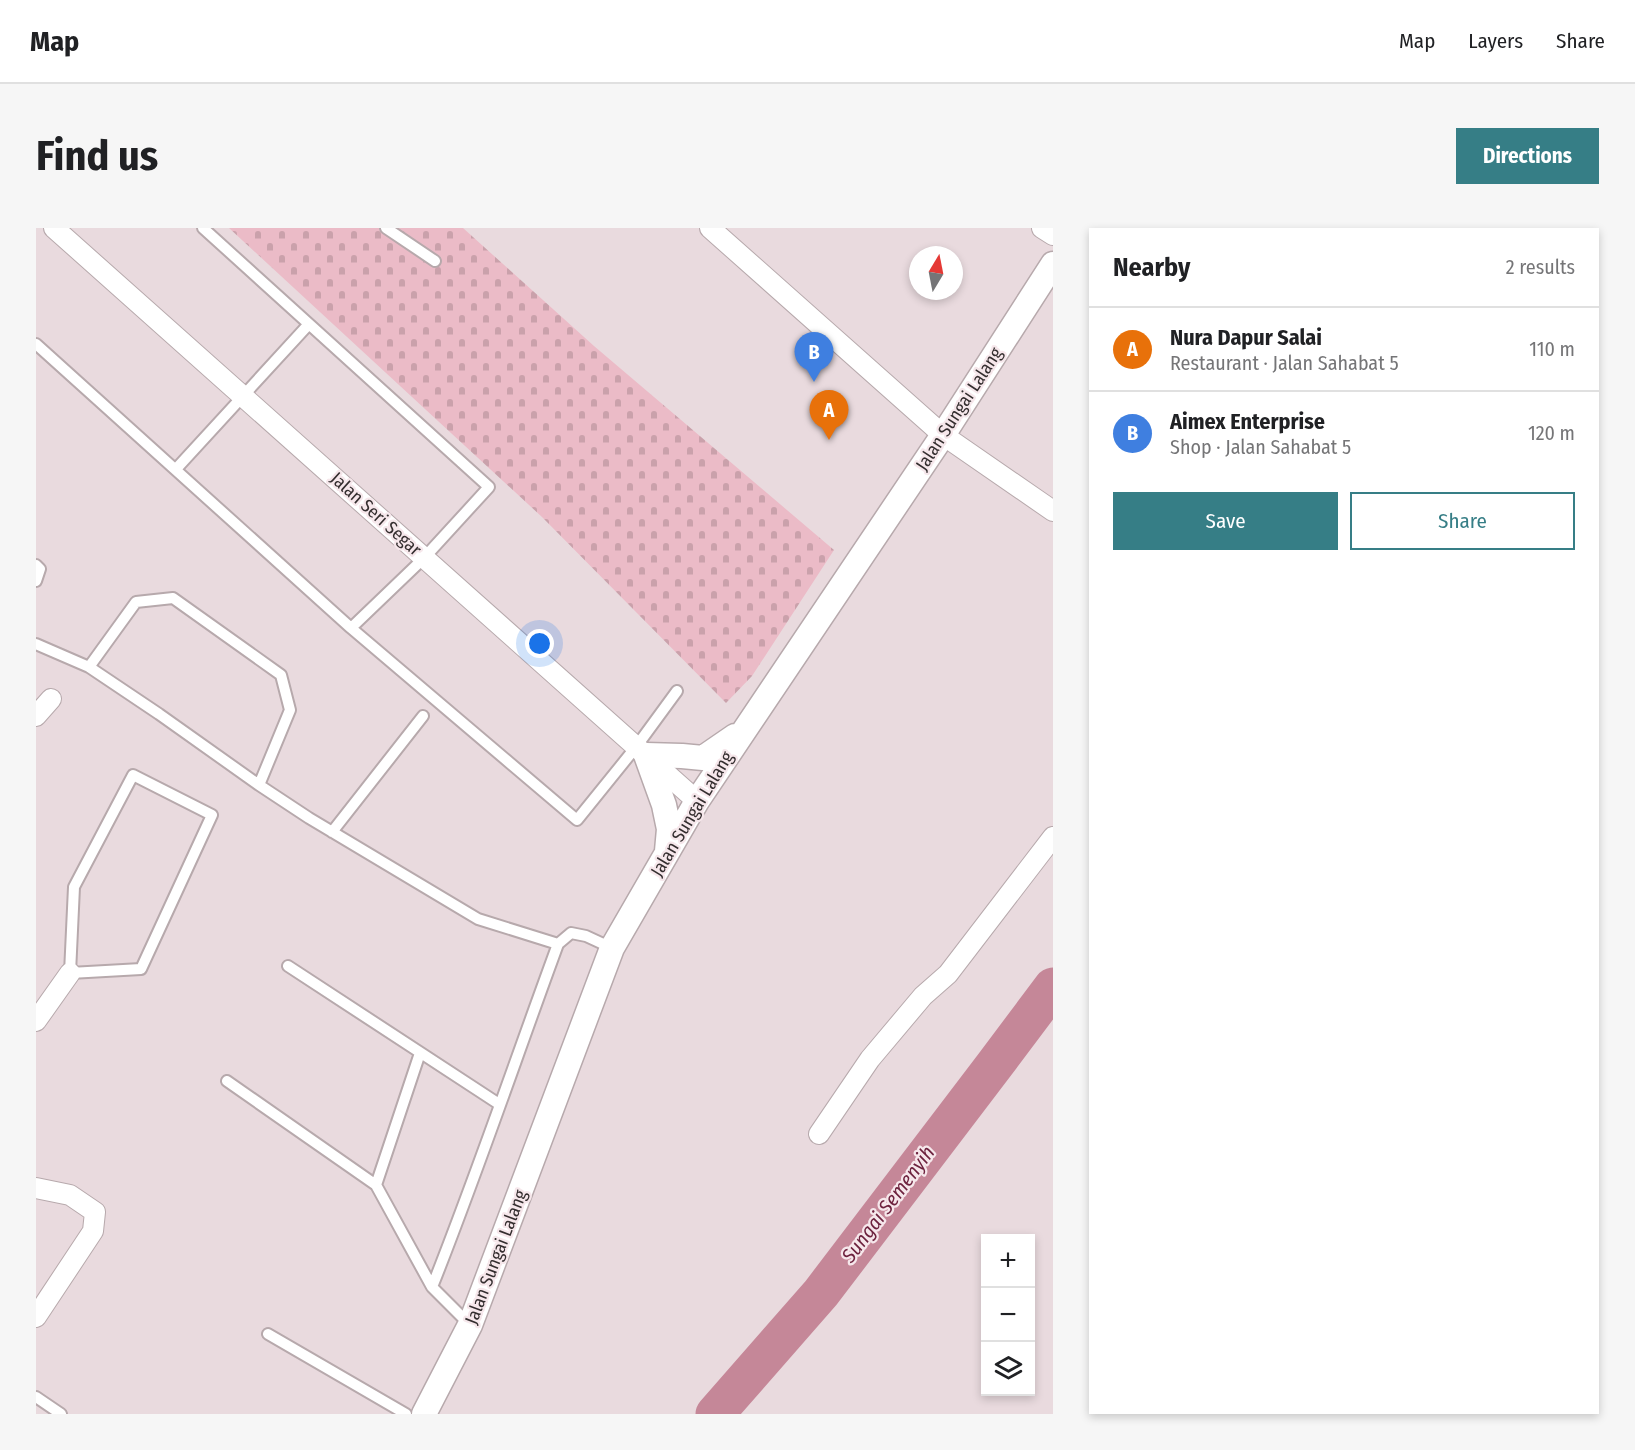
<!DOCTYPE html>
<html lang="en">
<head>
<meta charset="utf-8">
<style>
	:root { --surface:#fff; --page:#f6f6f6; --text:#202124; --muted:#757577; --line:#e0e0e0; --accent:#367e86 }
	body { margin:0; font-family:"Fira Sans Condensed",sans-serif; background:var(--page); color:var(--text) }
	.controls { position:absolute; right:18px; bottom:18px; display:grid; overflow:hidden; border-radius:0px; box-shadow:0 3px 9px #0003 }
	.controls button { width:54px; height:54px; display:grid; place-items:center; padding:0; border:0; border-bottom:2px solid var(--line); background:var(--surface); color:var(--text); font:30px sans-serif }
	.compass { position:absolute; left:873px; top:18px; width:54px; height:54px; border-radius:50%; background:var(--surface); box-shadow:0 3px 9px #0003; rotate:10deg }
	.you { position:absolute; left:504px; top:416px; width:21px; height:21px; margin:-15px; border:4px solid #fff; border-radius:50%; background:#1a73e8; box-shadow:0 0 0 9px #1a73e833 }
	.badge { display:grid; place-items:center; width:39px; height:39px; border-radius:50%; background:var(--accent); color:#fff; font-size:20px; font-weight:700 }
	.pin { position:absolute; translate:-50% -50px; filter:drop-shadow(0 2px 3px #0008) }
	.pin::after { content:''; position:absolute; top:32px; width:21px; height:18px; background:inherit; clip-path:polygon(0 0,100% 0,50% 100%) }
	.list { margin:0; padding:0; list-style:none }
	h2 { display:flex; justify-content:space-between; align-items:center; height:78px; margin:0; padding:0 24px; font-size:26px }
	h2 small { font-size:20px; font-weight:400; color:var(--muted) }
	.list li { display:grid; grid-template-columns:39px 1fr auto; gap:18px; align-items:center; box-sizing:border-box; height:84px; padding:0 24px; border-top:2px solid var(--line) }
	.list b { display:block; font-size:22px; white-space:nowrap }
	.list p { margin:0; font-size:20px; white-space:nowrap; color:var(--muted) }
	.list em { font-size:20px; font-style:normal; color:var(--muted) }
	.actions { display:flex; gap:12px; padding:18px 24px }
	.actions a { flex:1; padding:14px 0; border:2px solid var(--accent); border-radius:0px; text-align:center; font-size:21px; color:var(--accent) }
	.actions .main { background:var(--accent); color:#fff }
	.icon { flex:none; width:33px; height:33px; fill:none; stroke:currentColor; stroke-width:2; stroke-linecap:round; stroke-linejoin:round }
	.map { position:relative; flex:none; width:1017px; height:1186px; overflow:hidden; border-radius:0px }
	header { display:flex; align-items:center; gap:36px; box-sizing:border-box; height:84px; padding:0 30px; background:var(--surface); border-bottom:2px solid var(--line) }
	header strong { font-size:28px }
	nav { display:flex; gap:33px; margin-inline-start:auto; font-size:21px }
	.intro { display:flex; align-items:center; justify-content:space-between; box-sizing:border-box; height:144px; padding:0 36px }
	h1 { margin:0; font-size:42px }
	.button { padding:15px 27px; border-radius:0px; background:var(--accent); color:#fff; font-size:21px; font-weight:700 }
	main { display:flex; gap:36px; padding:0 36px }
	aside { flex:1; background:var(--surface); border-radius:0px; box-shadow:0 3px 9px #0003 }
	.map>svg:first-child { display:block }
	.cemetery { fill:url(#cemetery-stones) }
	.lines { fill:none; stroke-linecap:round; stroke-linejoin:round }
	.river { stroke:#c58798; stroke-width:39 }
	.service-casing { stroke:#b7a9ac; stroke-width:14 }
	.minor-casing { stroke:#b7a9ac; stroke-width:22 }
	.tertiary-casing { stroke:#b7a9ac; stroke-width:27 }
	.service { stroke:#fff; stroke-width:10 }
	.minor { stroke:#fff; stroke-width:20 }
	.tertiary { stroke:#fff; stroke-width:24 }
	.labels { text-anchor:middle; stroke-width:4.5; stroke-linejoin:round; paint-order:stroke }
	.street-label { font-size:18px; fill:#342e2f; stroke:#f6e7eb }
	.water-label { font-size:20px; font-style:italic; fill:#6d223e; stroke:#f6e7eb }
</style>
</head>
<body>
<header>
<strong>Map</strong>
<nav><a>Map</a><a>Layers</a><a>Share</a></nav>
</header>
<div class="intro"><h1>Find us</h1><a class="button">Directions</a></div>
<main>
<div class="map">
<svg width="1017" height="1186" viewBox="0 0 1017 1186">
	<defs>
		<pattern id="cemetery-stones" width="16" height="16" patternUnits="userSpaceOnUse" patternTransform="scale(1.5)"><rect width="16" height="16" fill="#ebbbc7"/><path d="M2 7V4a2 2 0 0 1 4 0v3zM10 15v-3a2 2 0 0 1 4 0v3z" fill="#caa1ab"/></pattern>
	</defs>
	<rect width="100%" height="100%" fill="#e9dade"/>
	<!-- cemetery -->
	<path class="cemetery" d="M 193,0 L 427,0 L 558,118 L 798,322 L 716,448 L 690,475 L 506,289 Z"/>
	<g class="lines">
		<!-- river -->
		<path class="river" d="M 679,1186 L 785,1065 L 960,835 L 1017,759"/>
		<defs>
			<path id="service" d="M 167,0 L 273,96
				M 350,0 L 399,33
				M 0,116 L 315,400 L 541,592 L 600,519 L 641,463
				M 140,241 L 273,96 L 453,259 L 388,330 L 315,400
				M 0,337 L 4,341 L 0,353
				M 0,416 L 53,439 L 123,486 L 223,557 L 273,590 L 442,691 L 522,716 L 535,705 L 550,708 L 576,720
				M 53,439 L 100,374 L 137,370 L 245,447 L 254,482 L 223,557
				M 97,547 L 176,587 L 105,741 L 34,745 L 38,659 Z
				M 296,604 L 387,488
				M 252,738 L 463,876
				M 191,853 L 340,957 L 396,1059 L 433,1096
				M 340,957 L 384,825
				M 396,1059 C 441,946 480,830 522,716
				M 232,1106 L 370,1186
				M 0,1169 L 25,1186"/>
			<path id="minor" d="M 18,0 L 661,573
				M 674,0 L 907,207 L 1017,283
				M 1006,0 L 1017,7
				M 0,488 L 15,471
				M 0,793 L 34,745
				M 783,906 L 834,831 L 887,768 L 912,746 L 1017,609
				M 0,960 L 34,967 L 59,984 L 57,1003 L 0,1089"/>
			<path id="tertiary" d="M 631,623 L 633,601 L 628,577 L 610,527 L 646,528 L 667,530 L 699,508
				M 388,1186 L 434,1097 L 576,720 L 661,573 L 907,207 L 1017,36"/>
		</defs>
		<!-- service casing -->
		<use href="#service" class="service-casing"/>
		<!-- minor casing -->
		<use href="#minor" class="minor-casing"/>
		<!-- tertiary casing -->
		<use href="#tertiary" class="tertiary-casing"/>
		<!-- service -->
		<use href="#service" class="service"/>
		<!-- minor -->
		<use href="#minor" class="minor"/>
		<!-- tertiary -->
		<use href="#tertiary" class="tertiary"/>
	</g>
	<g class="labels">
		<!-- street labels -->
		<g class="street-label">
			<text transform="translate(923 181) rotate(-57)" y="6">Jalan Sungai Lalang</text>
			<text transform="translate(340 286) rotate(42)" y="6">Jalan Seri Segar</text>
			<text transform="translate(656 586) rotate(-59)" y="6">Jalan Sungai Lalang</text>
			<text transform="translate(460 1029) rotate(-69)" y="6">Jalan Sungai Lalang</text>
		</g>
		<!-- water labels -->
		<g class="water-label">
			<text transform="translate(852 976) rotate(-53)" y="7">Sungai Semenyih</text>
		</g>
	</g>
</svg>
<div class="controls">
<button>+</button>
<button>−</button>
<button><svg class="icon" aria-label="layers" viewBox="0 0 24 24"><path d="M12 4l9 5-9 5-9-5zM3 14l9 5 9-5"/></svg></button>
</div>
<svg class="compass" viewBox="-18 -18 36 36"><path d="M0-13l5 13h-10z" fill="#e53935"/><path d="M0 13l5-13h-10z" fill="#757577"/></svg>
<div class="you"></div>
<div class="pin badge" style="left:793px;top:212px;background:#e8710a">A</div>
<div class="pin badge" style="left:778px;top:154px;background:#3f7fe0">B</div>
</div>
<aside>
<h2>Nearby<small>2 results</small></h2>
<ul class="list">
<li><span class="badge" style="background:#e8710a">A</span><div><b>Nura Dapur Salai</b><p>Restaurant · Jalan Sahabat 5</p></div><em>110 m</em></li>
<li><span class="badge" style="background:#3f7fe0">B</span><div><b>Aimex Enterprise</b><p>Shop · Jalan Sahabat 5</p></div><em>120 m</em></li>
</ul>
<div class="actions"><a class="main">Save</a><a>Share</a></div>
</aside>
</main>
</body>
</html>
